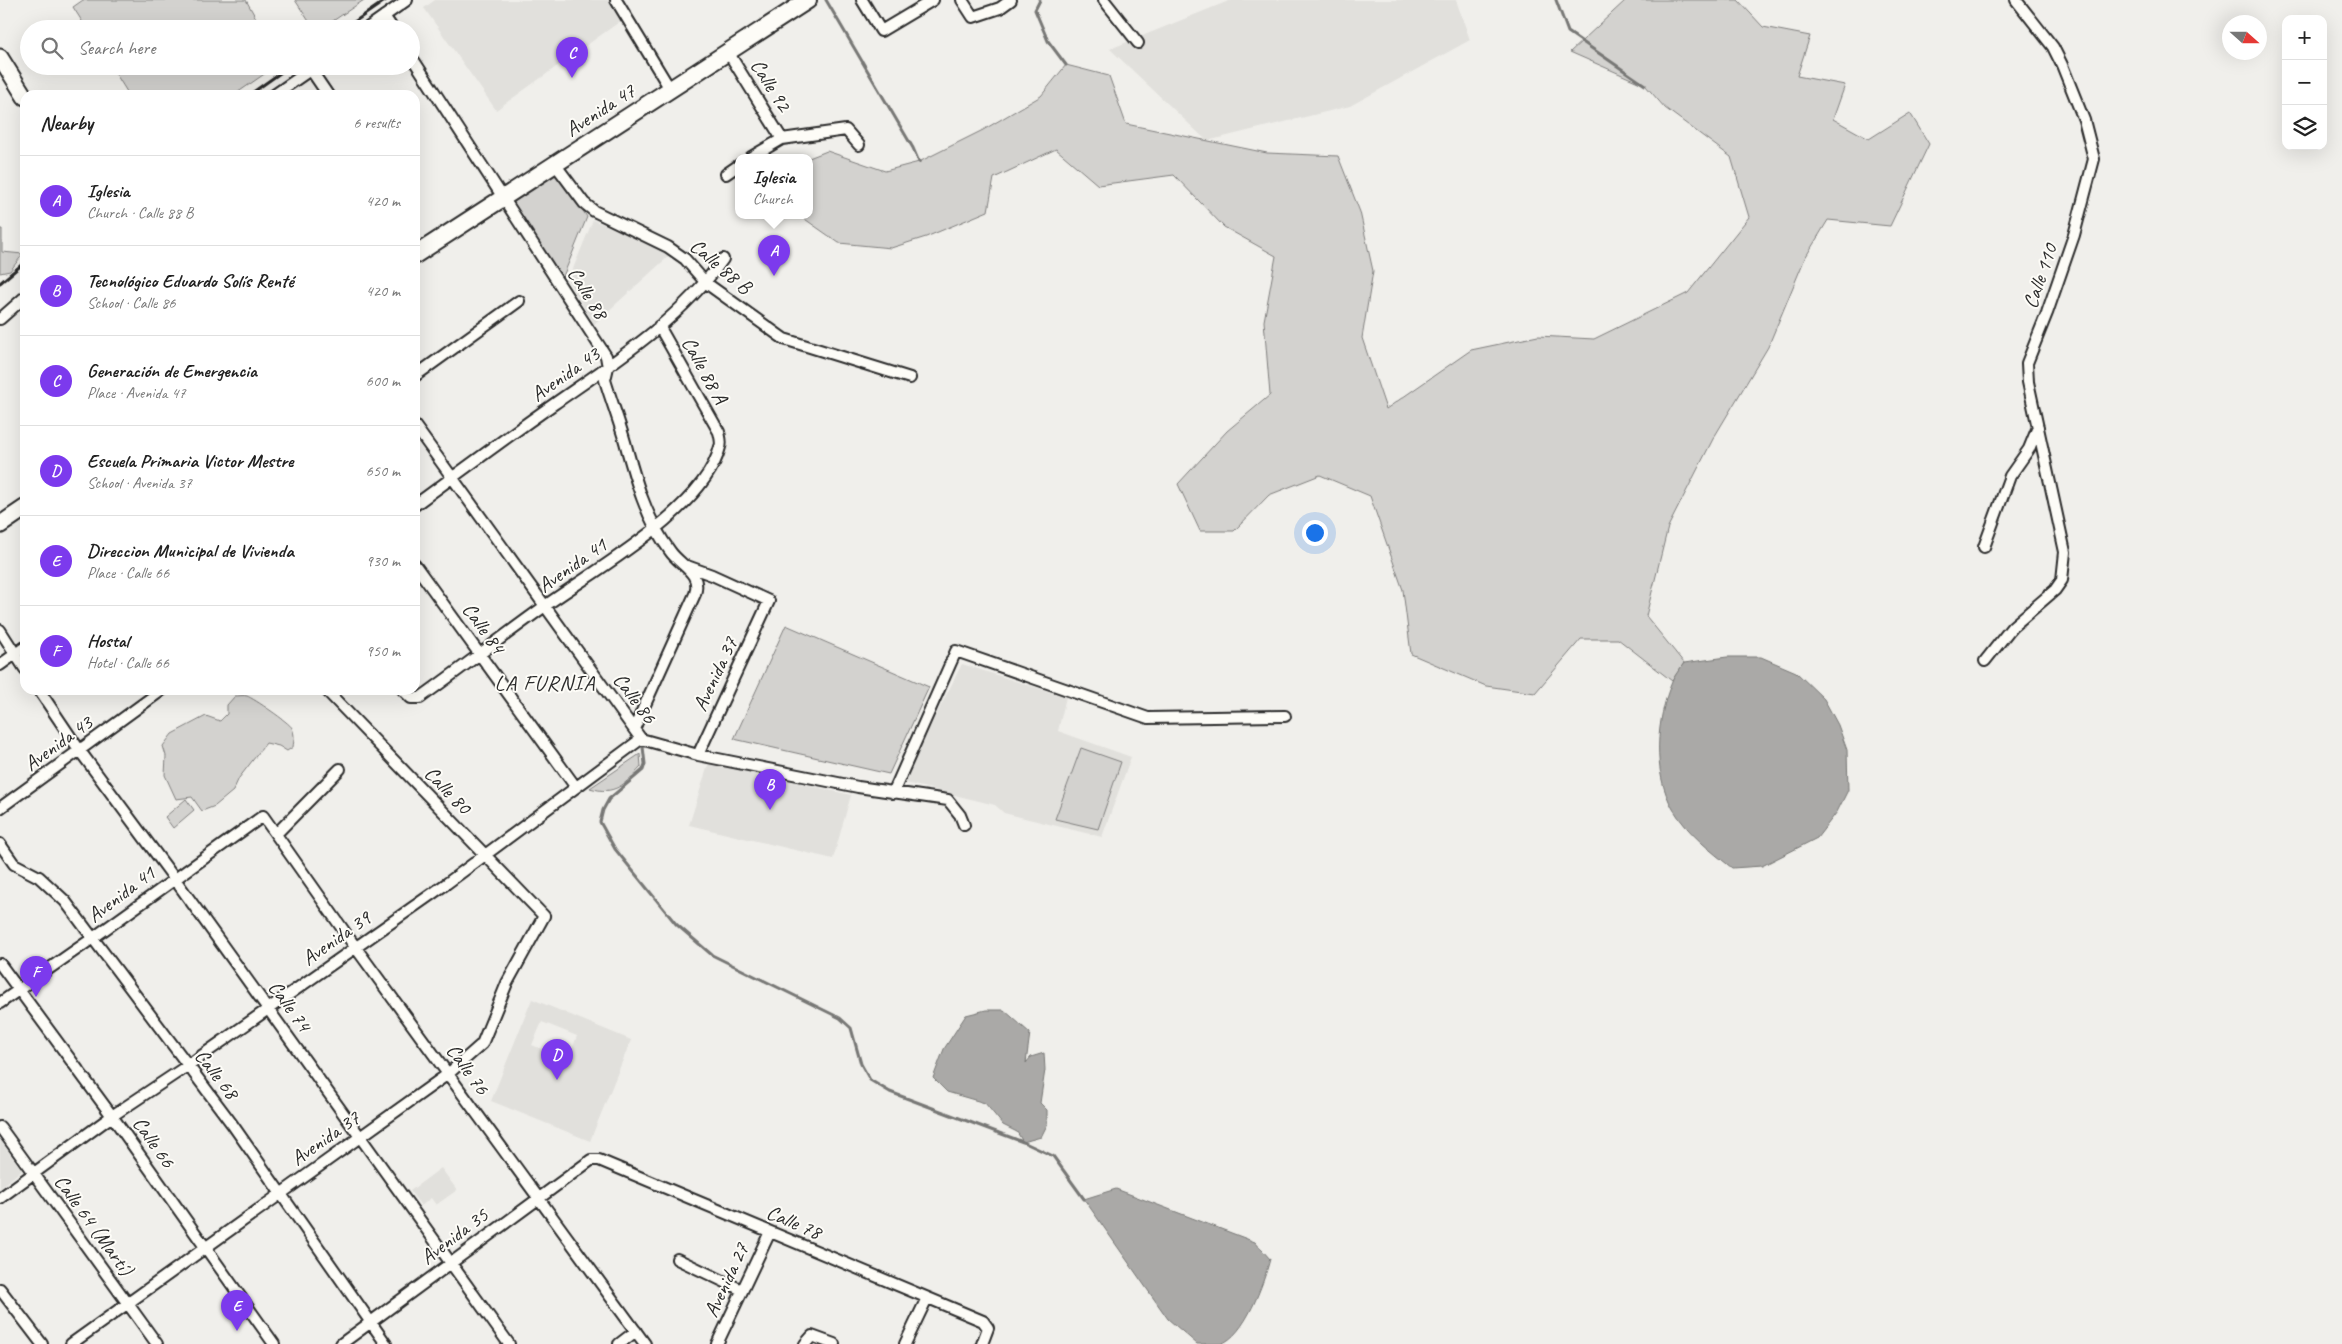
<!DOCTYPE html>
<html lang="en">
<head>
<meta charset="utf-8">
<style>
	:root { --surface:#fff; --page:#f6f6f6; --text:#222; --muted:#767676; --line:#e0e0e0; --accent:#7c3aed }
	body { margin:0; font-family:Caveat,sans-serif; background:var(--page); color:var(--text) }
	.controls { position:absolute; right:15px; top:15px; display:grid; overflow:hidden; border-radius:10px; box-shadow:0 5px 20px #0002 }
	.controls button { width:45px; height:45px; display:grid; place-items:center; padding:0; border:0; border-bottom:1px solid var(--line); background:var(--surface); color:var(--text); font:25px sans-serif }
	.compass { position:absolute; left:2222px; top:15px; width:45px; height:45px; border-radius:50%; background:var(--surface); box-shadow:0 5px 20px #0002; rotate:111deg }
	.you { position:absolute; left:1314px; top:532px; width:18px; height:18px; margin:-12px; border:4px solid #fff; border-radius:50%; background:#1a73e8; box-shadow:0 0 0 8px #1a73e833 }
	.badge { display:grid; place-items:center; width:32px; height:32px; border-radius:50%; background:var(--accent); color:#fff; font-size:16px; font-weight:700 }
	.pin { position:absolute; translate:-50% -41px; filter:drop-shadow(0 1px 2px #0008) }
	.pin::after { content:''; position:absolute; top:26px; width:18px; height:15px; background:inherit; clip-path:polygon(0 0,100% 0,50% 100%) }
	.popup { position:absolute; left:735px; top:154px; width:78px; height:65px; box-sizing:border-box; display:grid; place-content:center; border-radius:10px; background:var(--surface); filter:drop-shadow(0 1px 4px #0005); font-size:16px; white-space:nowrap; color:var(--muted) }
	.popup b { font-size:19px; color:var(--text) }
	.popup::after { content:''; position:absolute; left:50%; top:100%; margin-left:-10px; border:10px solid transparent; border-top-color:var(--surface) }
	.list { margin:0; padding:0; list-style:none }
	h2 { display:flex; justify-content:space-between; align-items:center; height:65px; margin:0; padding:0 20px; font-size:21px }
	h2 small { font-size:16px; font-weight:400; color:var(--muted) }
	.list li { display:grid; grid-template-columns:32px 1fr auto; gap:15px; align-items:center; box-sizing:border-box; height:90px; padding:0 20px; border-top:1px solid var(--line) }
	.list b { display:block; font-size:19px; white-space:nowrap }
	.list p { margin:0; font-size:16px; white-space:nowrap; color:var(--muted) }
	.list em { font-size:16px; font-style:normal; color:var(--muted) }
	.icon { flex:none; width:28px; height:28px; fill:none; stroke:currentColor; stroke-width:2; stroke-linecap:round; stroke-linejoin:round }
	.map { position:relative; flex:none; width:2342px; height:1344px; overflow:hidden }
	.search { position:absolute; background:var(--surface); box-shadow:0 5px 20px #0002; left:20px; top:20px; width:400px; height:55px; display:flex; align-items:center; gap:12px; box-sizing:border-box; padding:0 18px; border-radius:28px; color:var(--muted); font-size:19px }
	.panel { position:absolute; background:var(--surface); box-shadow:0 5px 20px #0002; left:20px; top:90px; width:400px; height:605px; border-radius:15px }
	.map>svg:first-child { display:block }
	.built { fill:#e1e0dc; fill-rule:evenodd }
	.green { fill:#d3d2cf; stroke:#7f7e7d }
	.water { fill:#aaa9a7; stroke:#777775 }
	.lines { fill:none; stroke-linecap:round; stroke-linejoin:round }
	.stream { stroke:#777775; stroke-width:3 }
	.street-casing { stroke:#2b2b2b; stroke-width:14 }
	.secondary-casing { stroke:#2b2b2b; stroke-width:19 }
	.primary-casing { stroke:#2b2b2b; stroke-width:20 }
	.street { stroke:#fdfcf7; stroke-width:10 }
	.secondary { stroke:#fdfcf7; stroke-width:15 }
	.primary { stroke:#fdfcf7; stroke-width:16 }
	.rail { stroke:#2b2b2b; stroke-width:3 }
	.labels { text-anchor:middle; stroke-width:4; stroke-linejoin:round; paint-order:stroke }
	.street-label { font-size:21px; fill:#2b2b2b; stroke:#fdfcf7 }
	.neighbourhood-label { font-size:22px; letter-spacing:1px; fill:#2b2b2b; stroke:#fdfcf7 }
</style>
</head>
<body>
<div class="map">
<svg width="2342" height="1344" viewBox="0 0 2342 1344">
	<rect width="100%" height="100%" fill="#f0efeb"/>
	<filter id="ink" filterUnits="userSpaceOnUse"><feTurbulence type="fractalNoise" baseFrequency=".02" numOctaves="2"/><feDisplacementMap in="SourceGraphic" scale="10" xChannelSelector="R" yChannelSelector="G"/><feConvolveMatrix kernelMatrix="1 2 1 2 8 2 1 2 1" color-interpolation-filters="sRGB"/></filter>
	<g filter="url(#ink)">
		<!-- built -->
		<path class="built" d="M 435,0 L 608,0 L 622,20 L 496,110 L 424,8 Z
			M 1231,0 L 1456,0 L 1470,40 L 1350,106 L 1207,141 L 1110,49 Z
			M 593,220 L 666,250 L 670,255 L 594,324 L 568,281 Z
			M 962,664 L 1066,697 L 1058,731 L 1131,757 L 1102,837 L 1004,813 L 995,805 L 902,782 Z
			M 709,762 L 851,795 L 833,859 L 689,825 Z
			M 532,999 L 631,1040 L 590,1141 L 491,1101 ZM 542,1022 L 577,1036 L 568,1060 L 532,1045 Z
			M 0,1140 L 22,1170 L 0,1188 Z
			M 441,1168 L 457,1190 L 436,1205 L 431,1198 L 421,1206 L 410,1191 Z"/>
		<!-- green -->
		<path class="green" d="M 83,0 L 246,0 L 262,29 L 87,29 L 73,7 Z
			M 295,0 L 364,0 L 321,29 L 314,29 Z
			M 1626,0 L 1738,0 L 1763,27 L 1810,36 L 1797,76 L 1845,85 L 1833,119 L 1869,139 L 1910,113 L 1929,144 L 1890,226 L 1828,220 L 1805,258 L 1768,347 L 1713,439 L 1668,527 L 1646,616 L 1684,663 L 1672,681 L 1618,639 L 1581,639 L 1535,693 L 1486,686 L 1411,654 L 1403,590 L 1370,496 L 1320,475 L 1269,495 L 1234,531 L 1200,531 L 1178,484 L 1227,431 L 1270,395 L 1264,321 L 1276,256 L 1224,227 L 1174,175 L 1098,185 L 1056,149 L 994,178 L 988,211 L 926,237 L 891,248 L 839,243 L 799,215 L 809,215 L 809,158 L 827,151 L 885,171 L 919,162 L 983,130 L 1041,96 L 1066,65 L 1109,76 L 1126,124 L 1267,153 L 1338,156 L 1360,212 L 1373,271 L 1362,338 L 1386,409 L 1471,350 L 1538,336 L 1594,339 L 1688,293 L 1749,217 L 1731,157 L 1665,108 L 1645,85 L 1570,52 Z
			M 111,66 L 276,66 L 234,95 L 129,95 Z
			M 557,171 L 587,217 L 562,279 L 512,200 Z
			M 0,229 L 2,229 L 2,252 L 23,254 L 10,271 L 0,273 Z
			M 786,625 L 929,687 L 889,774 L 734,739 Z
			M 235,696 C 238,696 244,695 247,696 C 253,698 290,723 292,728 C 295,735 294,740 293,747 L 287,751 L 279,746 L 266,743 L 239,778 L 233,791 L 215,806 L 202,811 L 192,797 L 176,799 L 165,775 L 166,756 L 163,746 L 172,734 L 206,716 L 220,721 L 227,714 L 227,705 Z
			M 1081,748 L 1121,762 L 1098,829 L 1055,819 Z
			M 640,754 L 641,767 C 625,784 615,796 590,788 Z
			M 186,799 L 194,810 L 173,828 L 165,817 Z"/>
		<!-- water -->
		<path class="water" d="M 1727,657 L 1761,657 L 1796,672 L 1824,699 L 1838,725 L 1847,750 L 1848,790 L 1837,812 L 1817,838 L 1762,866 L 1732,868 C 1711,851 1687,833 1673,809 C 1652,772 1656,720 1672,682 C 1674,676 1680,669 1684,663 Z
			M 986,1010 L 1004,1010 L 1030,1033 L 1026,1063 L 1031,1057 L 1044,1053 L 1045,1070 L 1040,1103 L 1047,1110 L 1047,1125 L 1041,1137 L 1023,1142 L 1017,1132 L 1003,1125 L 985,1103 L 947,1092 L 933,1078 L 944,1049 L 966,1015 Z
			M 1116,1189 L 1255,1242 L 1270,1259 C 1264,1282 1245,1337 1220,1344 C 1213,1344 1203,1344 1197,1344 L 1168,1319 L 1084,1199 Z"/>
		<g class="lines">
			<!-- stream -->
			<path class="stream" d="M 826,0 L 913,148 L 919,162
				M 1040,0 L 1035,10 L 1048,41 L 1066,65
				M 1556,0 L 1568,32 L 1645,85
				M 643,747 L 645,764 L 643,770 L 609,799 L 603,810 L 600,822 L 615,849 L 676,924 L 712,955 L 840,1018 L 851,1028 L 861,1064 L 870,1080 L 890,1092 L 1023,1142 L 1053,1156 L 1084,1199"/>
			<defs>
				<path id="street" d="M 616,0 L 670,89
					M 862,0 L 881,31 L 933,0
					M 962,0 L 973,17 L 1000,8 L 1011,0
					M 1104,0 L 1138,43
					M 384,16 L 393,29
					M 366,29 L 407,0
					M 728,52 L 782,139
					M 411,56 L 606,356 L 608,367 L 605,380 C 611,400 619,421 625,442 C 635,479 646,519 670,551 C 680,566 702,572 695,594 L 634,729
					M 311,70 L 328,95
					M 274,95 L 316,66
					M 751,157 L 782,139 L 846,130 L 859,145
					M 555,164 L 584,203 L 594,211 L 668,247 L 685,259 L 706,283 L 784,339 L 910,378
					M 726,174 L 739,165
					M 0,319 L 25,297
					M 415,376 L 519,301
					M 415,426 L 641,739 L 698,755 L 858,787 L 948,800 L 960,815 L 964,825
					M 415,505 C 461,471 507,437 554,404 C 614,362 680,320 723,259
					M 1984,547 L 2010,476 L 2029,449 L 2038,427
					M 415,565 L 575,786
					M 687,566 L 712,575 L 769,601 L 698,755
					M 0,630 L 25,669
					M 1985,661 L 2012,627 L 2055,590 L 2062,580 L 2065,552 L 2028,382 L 2027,363 L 2047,313 L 2074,235 L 2094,159 L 2084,120 L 2062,65 L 2053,47 L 2016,0
					M 0,665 L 25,647
					M 39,690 L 80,751 L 174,878 L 509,1344
					M 403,690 L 411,698 L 420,698 C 462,668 503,636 545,606 C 595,570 705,509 720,447 C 722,443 720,437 719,432 L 659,326
					M 893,793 L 956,651 L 1148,718 L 1285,716
					M 0,808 L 162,690
					M 277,833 L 340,769
					M 0,844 L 14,864 L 39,877 L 65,901 L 232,1124 L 386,1344
					M 0,964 L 112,1116 L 274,1344
					M 0,1003 L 93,938 L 263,816 L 356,948 L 645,1344
					M 0,1127 L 157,1344
					M 0,1198 L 112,1116 L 187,1066 L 446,884 L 641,739
					M 677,1259 L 742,1290
					M 0,1289 L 42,1344
					M 71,1344 L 448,1074 L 482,1044 L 507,983 L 544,916 L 326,690
					M 341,1344 L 591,1160 L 599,1160 L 983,1321 L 988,1328 L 982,1344
					M 619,1344 L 636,1331
					M 717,1344 L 770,1232
					M 805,1344 L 812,1336 L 834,1344
					M 905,1344 L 927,1298"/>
				<path id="secondary" d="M 0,57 L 25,97"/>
				<path id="primary" d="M 415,255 L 808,0
					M 0,525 L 25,508"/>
			</defs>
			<!-- street casing -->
			<use href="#street" class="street-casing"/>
			<!-- secondary casing -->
			<use href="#secondary" class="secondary-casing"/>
			<!-- primary casing -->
			<use href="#primary" class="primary-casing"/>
			<!-- street -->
			<use href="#street" class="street"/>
			<!-- secondary -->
			<use href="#secondary" class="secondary"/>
			<!-- primary -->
			<use href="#primary" class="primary"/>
			<!-- rail -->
			<path class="rail" d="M 344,29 L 386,0
				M 249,95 L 290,66
				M 0,283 L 25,262"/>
		</g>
	</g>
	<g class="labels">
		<!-- street labels -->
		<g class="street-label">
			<text transform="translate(771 85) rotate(58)" y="7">Calle 92</text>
			<text transform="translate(600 110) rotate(-33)" y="7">Avenida 47</text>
			<text transform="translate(721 266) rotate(40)" y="7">Calle 88 B</text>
			<text transform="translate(2040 276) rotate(-71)" y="7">Calle 110</text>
			<text transform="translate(588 293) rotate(58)" y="7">Calle 88</text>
			<text transform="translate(705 370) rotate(61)" y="7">Calle 88 A</text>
			<text transform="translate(565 374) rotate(-35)" y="7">Avenida 43</text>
			<text transform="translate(572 565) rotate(-35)" y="7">Avenida 41</text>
			<text transform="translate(484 628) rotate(54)" y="7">Calle 84</text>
			<text transform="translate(715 674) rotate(-65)" y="7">Avenida 37</text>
			<text transform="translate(635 698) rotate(53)" y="7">Calle 86</text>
			<text transform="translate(58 743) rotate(-36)" y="7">Avenida 43</text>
			<text transform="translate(448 790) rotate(46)" y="7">Calle 80</text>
			<text transform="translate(121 894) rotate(-37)" y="7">Avenida 41</text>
			<text transform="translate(336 938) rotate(-35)" y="7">Avenida 39</text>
			<text transform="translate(290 1006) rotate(54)" y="7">Calle 74</text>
			<text transform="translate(468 1069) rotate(54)" y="7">Calle 76</text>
			<text transform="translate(217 1074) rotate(52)" y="7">Calle 68</text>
			<text transform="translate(325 1138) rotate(-35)" y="7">Avenida 37</text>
			<text transform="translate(154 1142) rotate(55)" y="7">Calle 66</text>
			<text transform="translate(794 1222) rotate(23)" y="7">Calle 78</text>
			<text transform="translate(94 1225) rotate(54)" y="7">Calle 64 (Martí)</text>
			<text transform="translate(454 1236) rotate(-37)" y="7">Avenida 35</text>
			<text transform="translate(726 1280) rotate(-65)" y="7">Avenida 27</text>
		</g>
		<!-- neighbourhood labels -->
		<g class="neighbourhood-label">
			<text x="545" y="690">LA FURNIA</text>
		</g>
	</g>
</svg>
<div class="controls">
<button>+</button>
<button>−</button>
<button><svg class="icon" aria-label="layers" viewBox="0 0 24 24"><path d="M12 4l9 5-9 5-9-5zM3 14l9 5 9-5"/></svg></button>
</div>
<svg class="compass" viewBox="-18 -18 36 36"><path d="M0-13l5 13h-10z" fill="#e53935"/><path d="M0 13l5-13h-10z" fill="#767676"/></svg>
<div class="you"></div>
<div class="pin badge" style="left:774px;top:276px">A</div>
<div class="popup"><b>Iglesia</b>Church</div>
<div class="pin badge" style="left:770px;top:810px">B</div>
<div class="pin badge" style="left:572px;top:78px">C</div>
<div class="pin badge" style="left:557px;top:1080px">D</div>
<div class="pin badge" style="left:237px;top:1331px">E</div>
<div class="pin badge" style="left:36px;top:997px">F</div>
<div class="search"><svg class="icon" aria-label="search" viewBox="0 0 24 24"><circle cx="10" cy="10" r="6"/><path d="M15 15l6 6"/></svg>Search here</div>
<section class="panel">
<h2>Nearby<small>6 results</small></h2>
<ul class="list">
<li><span class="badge">A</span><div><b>Iglesia</b><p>Church · Calle 88 B</p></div><em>420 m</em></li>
<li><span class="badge">B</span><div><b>Tecnológico Eduardo Solís Renté</b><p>School · Calle 86</p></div><em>420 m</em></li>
<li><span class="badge">C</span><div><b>Generación de Emergencia</b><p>Place · Avenida 47</p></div><em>600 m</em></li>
<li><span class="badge">D</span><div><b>Escuela Primaria Victor Mestre</b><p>School · Avenida 37</p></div><em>650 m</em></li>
<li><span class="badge">E</span><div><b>Direccion Municipal de Vivienda</b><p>Place · Calle 66</p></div><em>930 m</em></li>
<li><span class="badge">F</span><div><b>Hostal</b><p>Hotel · Calle 66</p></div><em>950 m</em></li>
</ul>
</section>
</div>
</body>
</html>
